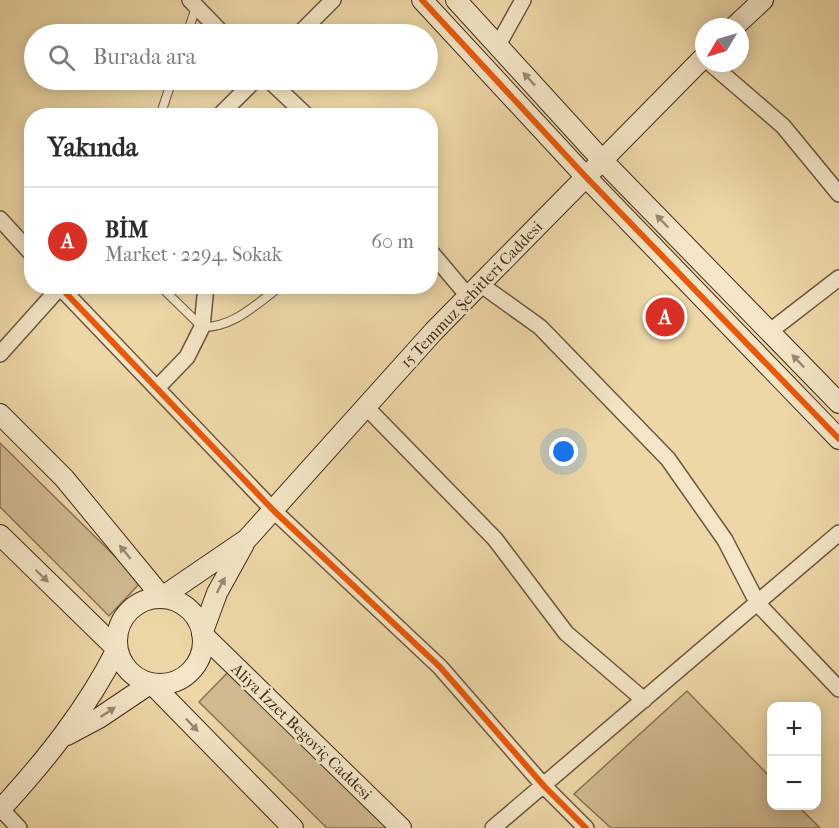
<!DOCTYPE html>
<html lang="tr">
<head>
<meta charset="utf-8">
<style>
	:root { --surface:#fff; --page:#f7f7f7; --text:#2b2b33; --muted:#7c7c81; --line:#e1e1e2; --accent:#d93025 }
	body { margin:0; font-family:"IM FELL French Canon",serif; background:var(--page); color:var(--text) }
	.controls { position:absolute; right:18px; bottom:18px; display:grid; overflow:hidden; border-radius:12px; box-shadow:0 3px 15px #0003 }
	.controls button { width:54px; height:54px; display:grid; place-items:center; padding:0; border:0; border-bottom:2px solid var(--line); background:var(--surface); color:var(--text); font:30px sans-serif }
	.compass { position:absolute; left:695px; top:18px; width:54px; height:54px; border-radius:50%; background:var(--surface); box-shadow:0 3px 15px #0003; rotate:232deg }
	.you { position:absolute; left:564px; top:452px; width:21px; height:21px; margin:-15px; border:4px solid #fff; border-radius:50%; background:#1a73e8; box-shadow:0 0 0 9px #1a73e833 }
	.badge { display:grid; place-items:center; width:39px; height:39px; border-radius:50%; background:var(--accent); color:#fff; font-size:20px; font-weight:700 }
	.pin { position:absolute; translate:-50% -50%; border:3px solid #fff; box-shadow:0 2px 6px #0006 }
	.list { margin:0; padding:0; list-style:none }
	h2 { display:flex; justify-content:space-between; align-items:center; height:78px; margin:0; padding:0 24px; font-size:26px }
	h2 small { font-size:20px; font-weight:400; color:var(--muted) }
	.list li { display:grid; grid-template-columns:39px 1fr auto; gap:18px; align-items:center; box-sizing:border-box; height:108px; padding:0 24px; border-top:2px solid var(--line) }
	.list b { display:block; font-size:22px; white-space:nowrap }
	.list p { margin:0; font-size:20px; white-space:nowrap; color:var(--muted) }
	.list em { font-size:20px; font-style:normal; color:var(--muted) }
	.icon { flex:none; width:33px; height:33px; fill:none; stroke:currentColor; stroke-width:2; stroke-linecap:round; stroke-linejoin:round }
	.map { position:relative; flex:none; width:839px; height:828px; overflow:hidden }
	.search { position:absolute; background:var(--surface); box-shadow:0 3px 15px #0003; left:24px; top:24px; width:414px; height:66px; display:flex; align-items:center; gap:15px; box-sizing:border-box; padding:0 21px; border-radius:33px; color:var(--muted); font-size:22px }
	.panel { position:absolute; background:var(--surface); box-shadow:0 3px 15px #0003; left:24px; top:108px; width:414px; height:186px; border-radius:24px }
	.map>svg:first-child { display:block }
	.green { fill:#d0ba8f; stroke:#887354; stroke-width:1.5 }
	.lines { fill:none; stroke-linecap:round; stroke-linejoin:round }
	.lane-casing { stroke:#6c573d; stroke-width:10 }
	.street-casing { stroke:#6c573d; stroke-width:18 }
	.secondary-casing { stroke:#412c1a; stroke-width:22 }
	.lane { stroke:#f3e5c6; stroke-width:8 }
	.street { stroke:#f3e5c6; stroke-width:15 }
	.secondary { stroke:#f3e5c6; stroke-width:20 }
	.cycleway-casing { stroke:#f3e5c6; stroke-width:10 }
	.cycleway { stroke:#e8590c; stroke-width:6 }
	.oneway { fill:#9a8870 }
	.labels { text-anchor:middle; stroke-width:5; stroke-linejoin:round; paint-order:stroke }
	.street-label { font-size:16px; fill:#412c1a; stroke:#f3e5c6 }
</style>
</head>
<body>
<div class="map">
<svg width="839" height="828" viewBox="0 0 839 828">
	<rect width="100%" height="100%" fill="#edd7a7"/>
	<filter id="stains"><feTurbulence type="fractalNoise" baseFrequency=".00333" numOctaves="4"/><feColorMatrix values="0 0 0 0 .2 0 0 0 0 .09 0 0 0 0 .02 0 0 0 .5 -.17"/></filter>
	<radialGradient id="worn" r=".72"><stop offset=".6" stop-color="#630" stop-opacity="0"/><stop offset="1" stop-color="#630" stop-opacity=".3"/></radialGradient>
	<!-- green -->
	<path class="green" d="M 0,443 L 141,582 L 109,616 L 0,507 Z
		M 231,669 L 391,828 L 327,828 L 199,702 Z
		M 687,691 L 771,778 L 772,806 L 798,806 L 820,828 L 611,828 L 574,794 Z"/>
	<g class="lines">
		<defs>
			<path id="lane" d="M 187,34 L 196,7
				M 160,116 L 172,80
				M 160,286 L 202,327 C 233,328 256,304 281,286"/>
			<path id="street" d="M 190,0 L 223,34
				M 299,34 L 333,0
				M 498,45 L 523,0
				M 710,63 L 783,126 L 839,194
				M 269,80 L 307,116
				M 219,116 L 255,80
				M 0,219 L 32,254
				M 430,251 L 468,296
				M 480,284 L 540,327 L 668,459 L 725,540 L 758,604 L 839,689
				M 59,286 L 274,511 L 440,667 L 544,786 L 586,828
				M 769,332 L 839,278
				M 0,354 L 61,286
				M 157,388 L 187,357 L 202,327 L 206,286
				M 366,407 L 495,539 L 566,633 L 644,700
				M 0,808 L 19,828
				M 493,828 L 839,533"/>
			<path id="secondary" d="M 422,0 L 585,176 L 839,439
				M 456,0 L 602,160 L 839,403
				M 734,27 L 763,0
				M 0,414 L 64,478 L 162,597
				M 0,535 L 117,649
				M 162,597 L 247,539 L 434,331 L 704,57
				M117 641a43 43 0 1 1 86 0a43 43 0 1 1-86 0Z
				M 202,634 L 401,828
				M 202,634 L 217,593 L 244,544
				M 151,683 L 293,828
				M 67,735 L 99,718 L 151,683
				M 0,810 C 45,761 87,709 117,649"/>
		</defs>
		<!-- lane casing -->
		<use href="#lane" class="lane-casing"/>
		<!-- street casing -->
		<use href="#street" class="street-casing"/>
		<!-- secondary casing -->
		<use href="#secondary" class="secondary-casing"/>
		<!-- lane -->
		<use href="#lane" class="lane"/>
		<!-- street -->
		<use href="#street" class="street"/>
		<!-- secondary -->
		<use href="#secondary" class="secondary"/>
		<defs>
			<path id="cycleway" d="M 422,0 L 585,176 L 839,439
				M 59,286 L 274,511 L 440,667 L 544,786 L 586,828"/>
		</defs>
		<!-- cycleway casing -->
		<use href="#cycleway" class="cycleway-casing"/>
		<!-- cycleway -->
		<use href="#cycleway" class="cycleway"/>
	</g>
	<!-- one-way arrows -->
	<defs><path id="oneway-solid" d="M-6-.8H1V-3.2L6.5 0L1 3.2V.8H-6Z" transform="scale(1.5)"/></defs>
	<g class="oneway">
		<use href="#oneway-solid" transform="translate(529 79) rotate(-133)"/>
		<use href="#oneway-solid" transform="translate(662 221) rotate(-134)"/>
		<use href="#oneway-solid" transform="translate(798 361) rotate(-134)"/>
		<use href="#oneway-solid" transform="translate(125 552) rotate(-129)"/>
		<use href="#oneway-solid" transform="translate(42 576) rotate(44)"/>
		<use href="#oneway-solid" transform="translate(221 585) rotate(-62)"/>
		<use href="#oneway-solid" transform="translate(108 712) rotate(-34)"/>
		<use href="#oneway-solid" transform="translate(192 725) rotate(46)"/>
	</g>
	<g class="labels">
		<!-- street labels -->
		<g class="street-label">
			<text transform="translate(471 294) rotate(-46)" y="6">15 Temmuz Şehitleri Caddesi</text>
			<text transform="translate(302 731) rotate(44)" y="6">Aliya İzzet Begoviç Caddesi</text>
		</g>
	</g>
	<rect width="100%" height="100%" filter="url(#stains)"/>
	<rect width="100%" height="100%" fill="url(#worn)"/>
</svg>
<div class="controls">
<button>+</button>
<button>−</button>
</div>
<svg class="compass" viewBox="-18 -18 36 36"><path d="M0-13l5 13h-10z" fill="#e53935"/><path d="M0 13l5-13h-10z" fill="#7c7c81"/></svg>
<div class="you"></div>
<div class="pin badge" style="left:665px;top:317px">A</div>
<div class="search"><svg class="icon" aria-label="search" viewBox="0 0 24 24"><circle cx="10" cy="10" r="6"/><path d="M15 15l6 6"/></svg>Burada ara</div>
<section class="panel">
<h2>Yakında<small></small></h2>
<ul class="list">
<li><span class="badge">A</span><div><b>BİM</b><p>Market · 2294. Sokak</p></div><em>60 m</em></li>
</ul>
</section>
</div>
</body>
</html>
